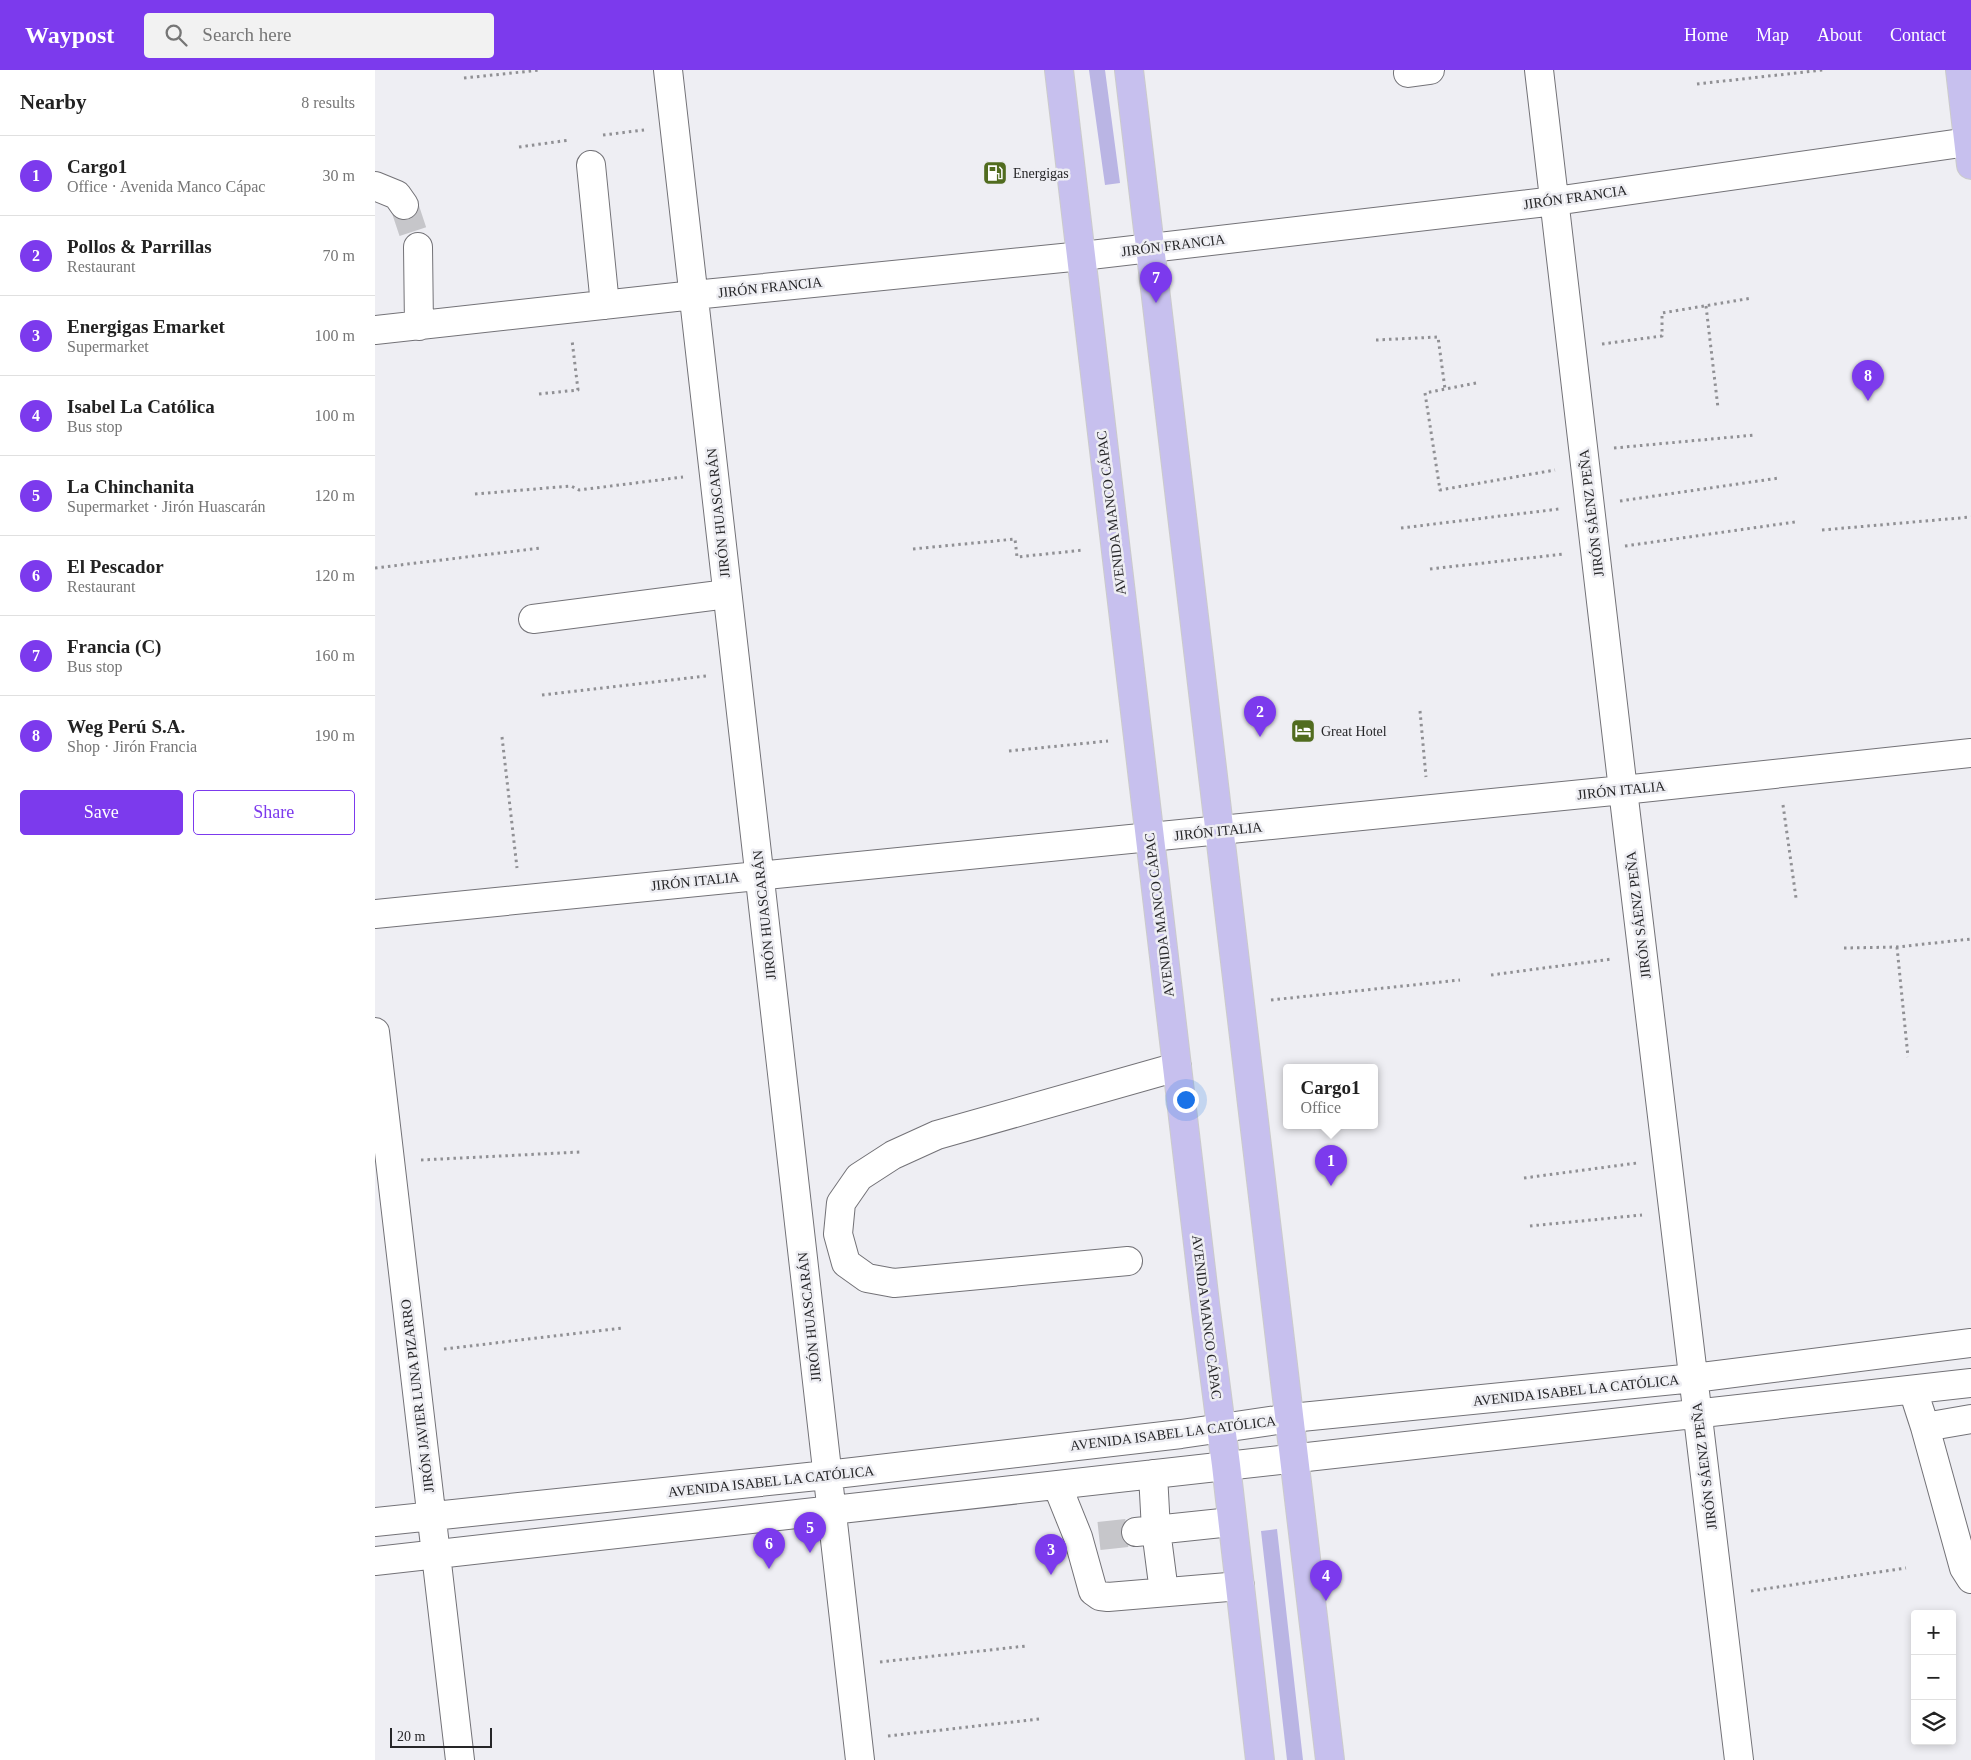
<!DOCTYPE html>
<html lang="en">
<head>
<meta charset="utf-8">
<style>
	:root { --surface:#fff; --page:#f2f2f2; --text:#222; --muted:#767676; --line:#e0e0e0; --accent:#7c3aed }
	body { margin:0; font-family:"Times New Roman",serif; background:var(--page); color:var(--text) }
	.controls { position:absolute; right:15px; bottom:15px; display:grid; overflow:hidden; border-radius:5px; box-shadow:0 2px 8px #0003 }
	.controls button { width:45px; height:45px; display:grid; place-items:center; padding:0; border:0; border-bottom:1px solid var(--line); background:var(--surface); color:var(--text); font:25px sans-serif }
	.scale { position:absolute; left:15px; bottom:12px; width:102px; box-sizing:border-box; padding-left:5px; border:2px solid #262628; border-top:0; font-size:14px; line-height:18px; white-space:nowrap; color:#262628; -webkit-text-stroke:4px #eeeef3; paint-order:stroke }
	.you { position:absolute; left:810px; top:1029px; width:18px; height:18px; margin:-12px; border:4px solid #fff; border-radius:50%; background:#1a73e8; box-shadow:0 0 0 8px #1a73e833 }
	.badge { display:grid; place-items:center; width:32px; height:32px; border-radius:50%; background:var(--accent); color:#fff; font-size:16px; font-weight:700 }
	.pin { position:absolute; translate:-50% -41px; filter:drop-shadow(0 1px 2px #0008) }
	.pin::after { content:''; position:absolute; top:26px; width:18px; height:15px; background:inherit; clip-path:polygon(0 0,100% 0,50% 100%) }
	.popup { position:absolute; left:908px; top:994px; width:95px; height:65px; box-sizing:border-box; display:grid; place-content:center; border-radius:5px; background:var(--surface); filter:drop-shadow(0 1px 4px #0005); font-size:16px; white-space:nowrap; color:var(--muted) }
	.popup b { font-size:19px; color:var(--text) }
	.popup::after { content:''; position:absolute; left:50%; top:100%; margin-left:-10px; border:10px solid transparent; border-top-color:var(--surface) }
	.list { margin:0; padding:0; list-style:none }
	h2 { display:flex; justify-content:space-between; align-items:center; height:65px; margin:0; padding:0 20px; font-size:21px }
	h2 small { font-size:16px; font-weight:400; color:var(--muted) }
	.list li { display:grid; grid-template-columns:32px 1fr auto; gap:15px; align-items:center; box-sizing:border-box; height:80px; padding:0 20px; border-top:1px solid var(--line) }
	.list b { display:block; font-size:19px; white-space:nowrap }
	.list p { margin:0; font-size:16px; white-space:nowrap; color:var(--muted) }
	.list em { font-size:16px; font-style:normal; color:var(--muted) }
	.actions { display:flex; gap:10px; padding:15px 20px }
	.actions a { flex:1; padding:11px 0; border:1px solid var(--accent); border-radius:5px; text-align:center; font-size:18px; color:var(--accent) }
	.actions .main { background:var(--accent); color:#fff }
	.icon { flex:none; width:28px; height:28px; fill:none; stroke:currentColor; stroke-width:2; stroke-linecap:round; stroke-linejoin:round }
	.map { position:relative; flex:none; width:1596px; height:1690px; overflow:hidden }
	header { display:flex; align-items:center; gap:30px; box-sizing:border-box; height:70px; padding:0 25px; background:var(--accent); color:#fff }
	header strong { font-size:24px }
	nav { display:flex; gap:28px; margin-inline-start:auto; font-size:18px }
	.search { width:350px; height:45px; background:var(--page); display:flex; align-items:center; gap:12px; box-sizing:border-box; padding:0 18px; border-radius:5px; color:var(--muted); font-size:19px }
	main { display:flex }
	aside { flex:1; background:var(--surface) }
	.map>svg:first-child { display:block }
	.green { fill:#bab5e4 }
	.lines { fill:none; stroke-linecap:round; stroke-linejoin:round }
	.minor-tunnel { stroke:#c6c6ca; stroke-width:28; stroke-dasharray:28 14; stroke-linecap:butt }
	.minor-casing { stroke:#737277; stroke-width:30 }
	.major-casing { stroke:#cbcbcb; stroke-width:30 }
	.path { stroke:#909094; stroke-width:3; stroke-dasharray:2.5 4; stroke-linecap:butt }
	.minor { stroke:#fff; stroke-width:28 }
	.major { stroke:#c7c0ee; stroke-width:28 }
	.labels { text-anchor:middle; stroke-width:5; stroke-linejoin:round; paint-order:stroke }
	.poi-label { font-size:14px; fill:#262628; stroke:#eeeef3; text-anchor:start }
	.street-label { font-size:14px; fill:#262628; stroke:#eeeef3 }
</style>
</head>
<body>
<header>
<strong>Waypost</strong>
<div class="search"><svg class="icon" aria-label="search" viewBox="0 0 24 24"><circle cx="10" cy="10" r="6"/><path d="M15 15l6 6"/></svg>Search here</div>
<nav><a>Home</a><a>Map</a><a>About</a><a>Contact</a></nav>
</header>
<main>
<aside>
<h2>Nearby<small>8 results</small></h2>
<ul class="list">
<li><span class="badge">1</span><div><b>Cargo1</b><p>Office · Avenida Manco Cápac</p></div><em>30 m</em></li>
<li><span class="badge">2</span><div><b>Pollos &amp; Parrillas</b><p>Restaurant</p></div><em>70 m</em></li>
<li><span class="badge">3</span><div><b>Energigas Emarket</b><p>Supermarket</p></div><em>100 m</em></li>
<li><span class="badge">4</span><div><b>Isabel La Católica</b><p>Bus stop</p></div><em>100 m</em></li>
<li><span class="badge">5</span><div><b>La Chinchanita</b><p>Supermarket · Jirón Huascarán</p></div><em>120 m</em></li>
<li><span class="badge">6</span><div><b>El Pescador</b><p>Restaurant</p></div><em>120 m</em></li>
<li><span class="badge">7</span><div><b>Francia (C)</b><p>Bus stop</p></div><em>160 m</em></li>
<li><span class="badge">8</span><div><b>Weg Perú S.A.</b><p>Shop · Jirón Francia</p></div><em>190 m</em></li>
</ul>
<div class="actions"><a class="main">Save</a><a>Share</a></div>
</aside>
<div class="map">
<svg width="1596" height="1690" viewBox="0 0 1596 1690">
	<rect width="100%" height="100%" fill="#eeeef3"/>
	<!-- green -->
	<path class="green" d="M 714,0 L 730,0 L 745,113 L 730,115 Z
		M 902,1459 L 928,1690 L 912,1690 L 886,1461 Z"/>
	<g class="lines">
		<!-- minor-tunnel -->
		<path class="minor-tunnel" d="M 29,135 L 43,177
			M 724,1466 L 761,1462"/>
		<defs>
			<path id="minor" d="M 293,0 L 485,1690
				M 1164,0 L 1248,720 L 1364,1690
				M 1033,3 L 1055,0
				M 216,95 L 230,235
				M 0,116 L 22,125 L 29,135
				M 43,177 L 44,256
				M 0,260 L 319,225 L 707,186 L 1180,131 L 1593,72
				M 158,549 L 352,524
				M 0,844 L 1248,720 L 1596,683
				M 0,962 L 85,1690
				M 753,1191 L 519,1213 L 492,1208 L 471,1193 L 463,1164 L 466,1133 L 484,1107 L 518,1085 L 562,1065 L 802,997
				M 1538,1320 L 1550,1357 L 1589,1498 L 1596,1509
				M 1550,1357 L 1596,1349
				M 778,1404 L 781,1460 L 789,1522
				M 682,1415 L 703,1467 L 718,1521 L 725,1526 L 733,1527 L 865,1516
				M 0,1452 L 452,1405 L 806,1364 L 916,1348 L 1319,1308 L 1596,1273
				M 761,1462 L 856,1452
				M 0,1491 L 1596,1313"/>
			<path id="major" d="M 684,0 L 830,1233 L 851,1395 L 885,1690
				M 754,0 L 955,1690
				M 1585,0 L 1596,95"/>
		</defs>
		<!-- minor casing -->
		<use href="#minor" class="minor-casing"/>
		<!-- major casing -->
		<use href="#major" class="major-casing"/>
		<!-- path -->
		<path class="path" d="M 89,8 L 166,0
			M 1322,14 L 1448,0
			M 228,65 L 269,60
			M 144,77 L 195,70
			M 1331,236 L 1343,338
			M 1001,270 L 1063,267 L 1070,319
			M 1227,274 L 1287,266 L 1287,243 L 1377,228
			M 1101,313 L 1050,323 L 1065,420 L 1180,400
			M 164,324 L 203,320 L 197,270
			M 1239,378 L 1380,365
			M 100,424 L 196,416 L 204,420 L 308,407
			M 1245,431 L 1404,408
			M 1026,458 L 1184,439
			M 1447,460 L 1596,447
			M 1250,476 L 1420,452
			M 538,479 L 640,469 L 642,487 L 709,480
			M 0,498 L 166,478
			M 1055,499 L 1189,484
			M 167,625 L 331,606
			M 1045,641 L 1051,707
			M 127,667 L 142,798
			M 634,681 L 733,671
			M 1408,735 L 1421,828
			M 1522,877 L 1533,987
			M 1469,878 L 1522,877 L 1596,869
			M 1116,905 L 1237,889
			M 896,930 L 1085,910
			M 46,1090 L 205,1082
			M 1149,1108 L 1262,1093
			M 1155,1156 L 1267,1145
			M 69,1279 L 247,1258
			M 1376,1521 L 1531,1498
			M 505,1592 L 651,1576
			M 513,1666 L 664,1649"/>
		<!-- minor -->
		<use href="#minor" class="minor"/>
		<!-- major -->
		<use href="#major" class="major"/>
	</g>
	<!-- icons -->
	<defs>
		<symbol id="fuel-square" viewBox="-11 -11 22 22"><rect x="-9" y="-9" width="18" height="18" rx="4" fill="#516c1f" stroke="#eeeef3"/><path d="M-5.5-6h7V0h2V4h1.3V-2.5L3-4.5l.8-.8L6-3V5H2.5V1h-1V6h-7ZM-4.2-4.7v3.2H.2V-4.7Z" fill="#fff"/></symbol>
		<symbol id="hotel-square" viewBox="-11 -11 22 22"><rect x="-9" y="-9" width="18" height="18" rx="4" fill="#516c1f" stroke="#eeeef3"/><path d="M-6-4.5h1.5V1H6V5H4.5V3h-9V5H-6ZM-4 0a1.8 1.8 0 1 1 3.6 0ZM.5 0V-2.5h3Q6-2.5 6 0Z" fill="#fff"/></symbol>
	</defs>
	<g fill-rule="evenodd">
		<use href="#fuel-square" x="606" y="89" width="28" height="28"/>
		<use href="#hotel-square" x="914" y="647" width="28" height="28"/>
	</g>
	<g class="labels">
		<!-- poi labels -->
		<g class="poi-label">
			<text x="638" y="108">Energigas</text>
			<text x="946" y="666">Great Hotel</text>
		</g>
		<!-- street labels -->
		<g class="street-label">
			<text transform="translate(1200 127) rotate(-8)" y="5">JIRÓN FRANCIA</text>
			<text transform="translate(798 175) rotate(-7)" y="5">JIRÓN FRANCIA</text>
			<text transform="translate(395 217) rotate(-6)" y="5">JIRÓN FRANCIA</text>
			<text transform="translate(343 443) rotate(-96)" y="5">JIRÓN HUASCARÁN</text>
			<text transform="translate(736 443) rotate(-97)" y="5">AVENIDA MANCO CÁPAC</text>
			<text transform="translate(1216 443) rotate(-97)" y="5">JIRÓN SÁENZ PEÑA</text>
			<text transform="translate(1246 720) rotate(-6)" y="5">JIRÓN ITALIA</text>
			<text transform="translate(843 761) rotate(-6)" y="5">JIRÓN ITALIA</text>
			<text transform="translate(320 811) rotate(-6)" y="5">JIRÓN ITALIA</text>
			<text transform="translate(389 845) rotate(-96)" y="5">JIRÓN HUASCARÁN</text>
			<text transform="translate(784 845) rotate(-97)" y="5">AVENIDA MANCO CÁPAC</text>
			<text transform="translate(1263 845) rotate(-97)" y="5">JIRÓN SÁENZ PEÑA</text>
			<text transform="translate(434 1247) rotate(-96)" y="5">JIRÓN HUASCARÁN</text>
			<text transform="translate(832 1247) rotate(83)" y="5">AVENIDA MANCO CÁPAC</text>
			<text transform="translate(1201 1320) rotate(-6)" y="5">AVENIDA ISABEL LA CATÓLICA</text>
			<text transform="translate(42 1326) rotate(-97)" y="5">JIRÓN JAVIER LUNA PIZARRO</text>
			<text transform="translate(798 1363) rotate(-7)" y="5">AVENIDA ISABEL LA CATÓLICA</text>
			<text transform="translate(1329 1396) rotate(-97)" y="5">JIRÓN SÁENZ PEÑA</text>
			<text transform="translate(396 1411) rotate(-6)" y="5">AVENIDA ISABEL LA CATÓLICA</text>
		</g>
	</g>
</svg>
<div class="controls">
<button>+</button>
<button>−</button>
<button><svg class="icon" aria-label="layers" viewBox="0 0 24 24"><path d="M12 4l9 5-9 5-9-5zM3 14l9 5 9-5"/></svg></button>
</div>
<div class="scale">20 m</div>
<div class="you"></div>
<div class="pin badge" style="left:956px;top:1116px">1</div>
<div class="popup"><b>Cargo1</b>Office</div>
<div class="pin badge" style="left:885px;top:667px">2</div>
<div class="pin badge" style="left:676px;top:1505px">3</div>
<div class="pin badge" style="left:951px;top:1531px">4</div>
<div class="pin badge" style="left:435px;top:1483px">5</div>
<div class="pin badge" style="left:394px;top:1499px">6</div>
<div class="pin badge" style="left:781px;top:233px">7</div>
<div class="pin badge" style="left:1493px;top:331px">8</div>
</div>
</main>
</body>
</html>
